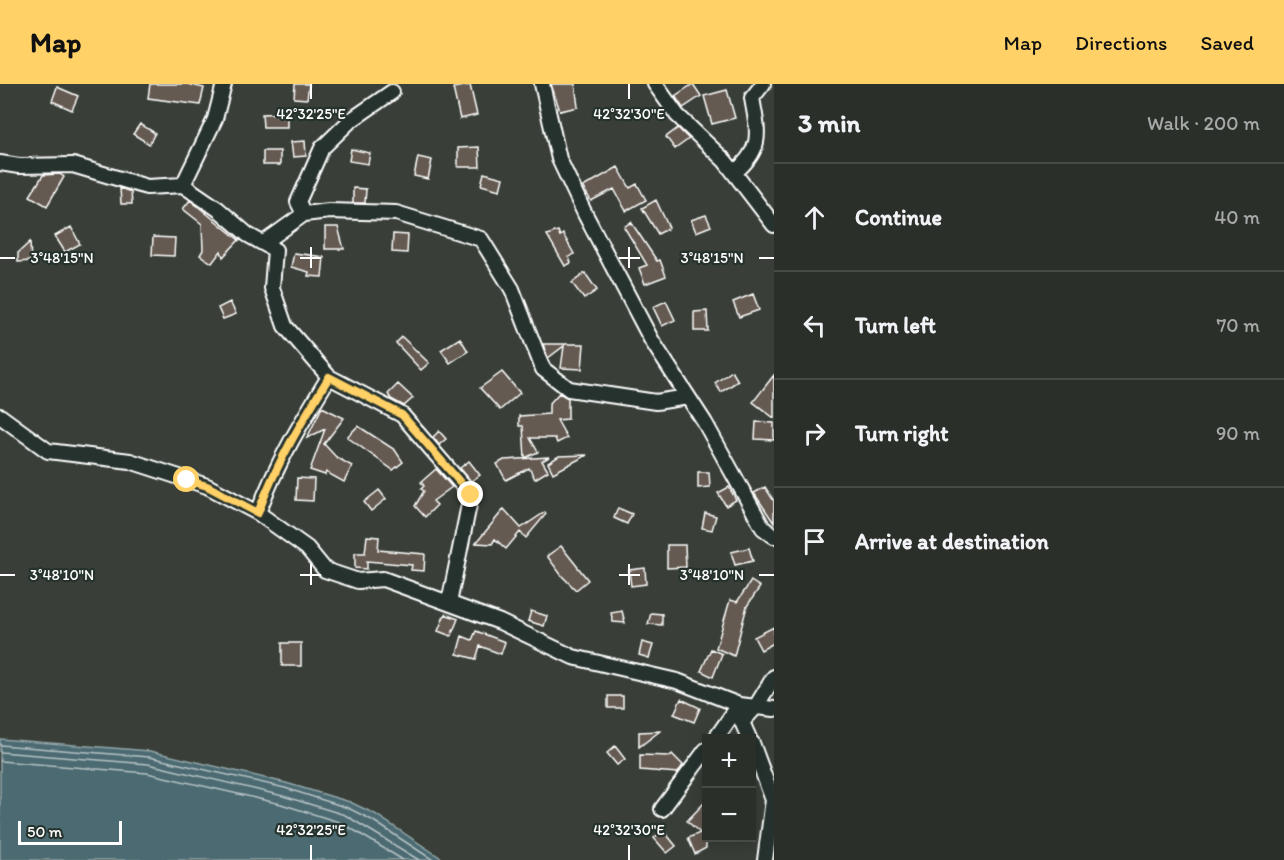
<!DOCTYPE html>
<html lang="en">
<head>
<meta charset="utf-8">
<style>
	:root { --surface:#2b2f2a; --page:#333732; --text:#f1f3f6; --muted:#a6a9a8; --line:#474a47; --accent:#ffd166 }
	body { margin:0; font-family:Itim,sans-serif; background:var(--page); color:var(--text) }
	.controls { position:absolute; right:18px; bottom:18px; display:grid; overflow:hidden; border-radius:0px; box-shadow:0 3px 15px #0003 }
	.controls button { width:54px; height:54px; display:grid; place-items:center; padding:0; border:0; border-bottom:2px solid var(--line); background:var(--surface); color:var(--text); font:30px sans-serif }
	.scale { position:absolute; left:18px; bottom:15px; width:104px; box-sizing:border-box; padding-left:6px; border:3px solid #fff; border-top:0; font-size:16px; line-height:21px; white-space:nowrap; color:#fff; -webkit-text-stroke:4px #26332d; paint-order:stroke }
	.stop { position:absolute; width:18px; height:18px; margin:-14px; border:4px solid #ffd166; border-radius:50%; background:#fff }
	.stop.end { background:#ffd166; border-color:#fff; box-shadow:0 2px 6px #0008 }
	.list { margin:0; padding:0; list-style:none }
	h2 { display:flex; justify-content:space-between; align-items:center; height:78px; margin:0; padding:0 24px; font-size:26px }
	h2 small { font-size:20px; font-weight:400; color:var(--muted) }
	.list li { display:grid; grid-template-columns:39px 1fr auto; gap:18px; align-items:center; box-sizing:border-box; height:108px; padding:0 24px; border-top:2px solid var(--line) }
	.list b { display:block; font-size:22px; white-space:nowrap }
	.list em { font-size:20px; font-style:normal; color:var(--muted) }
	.icon { flex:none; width:33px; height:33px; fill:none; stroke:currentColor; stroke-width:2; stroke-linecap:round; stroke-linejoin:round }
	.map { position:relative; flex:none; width:774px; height:776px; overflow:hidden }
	header { display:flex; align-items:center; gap:36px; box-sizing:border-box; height:84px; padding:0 30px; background:var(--accent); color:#111 }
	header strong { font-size:28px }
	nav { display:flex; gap:33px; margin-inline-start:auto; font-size:21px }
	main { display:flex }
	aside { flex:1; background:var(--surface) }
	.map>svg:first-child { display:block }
	.water { fill:#4b6a71; stroke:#93a6aa; stroke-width:1.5 }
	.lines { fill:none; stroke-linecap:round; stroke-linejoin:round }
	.shore { stroke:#b7c3c6; stroke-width:1.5 }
	.building { fill:#655a51; stroke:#fff; stroke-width:1.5 }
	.minor-casing { stroke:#fff; stroke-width:18 }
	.minor { stroke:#26332d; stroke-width:14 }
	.route { stroke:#ffd166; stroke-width:8 }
	.ticks { fill:none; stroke:#fff; stroke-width:2 }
	.ticks-label { font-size:15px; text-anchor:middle; fill:#fff; stroke:#26332d; stroke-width:4.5; stroke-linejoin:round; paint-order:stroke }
</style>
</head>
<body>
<header>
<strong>Map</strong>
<nav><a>Map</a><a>Directions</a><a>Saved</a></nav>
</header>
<main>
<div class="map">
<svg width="774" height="776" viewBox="0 0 774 776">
	<rect width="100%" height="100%" fill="#393f38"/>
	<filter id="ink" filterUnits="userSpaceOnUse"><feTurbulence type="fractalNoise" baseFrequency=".0167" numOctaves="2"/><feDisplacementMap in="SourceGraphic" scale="12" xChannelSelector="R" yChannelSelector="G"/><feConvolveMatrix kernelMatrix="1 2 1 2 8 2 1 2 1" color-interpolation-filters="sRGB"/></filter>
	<g filter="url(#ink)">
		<!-- water -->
		<path class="water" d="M 0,655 L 150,667 L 286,699 L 350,718 L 375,730 L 444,776 L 0,776 Z"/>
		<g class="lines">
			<!-- shore -->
			<path class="shore" d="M 0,661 L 149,673 L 285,704 L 348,724 L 372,736 L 433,776
				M 0,668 L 148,680 L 283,712 L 345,731 L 419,776
				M 0,677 L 147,689 L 281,720 L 342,739 L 403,776"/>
		</g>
		<!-- building -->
		<path class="building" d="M 150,0 L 187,0 L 204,4 L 200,21 L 148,14 Z
			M 295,0 L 309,0 L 307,15 L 294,14 Z
			M 551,0 L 575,0 L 578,23 L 560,27 Z
			M 693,0 L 701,12 L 683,24 L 675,12 Z
			M 470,1 L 477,31 L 460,35 L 453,4 Z
			M 57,3 L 78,12 L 72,26 L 52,17 Z
			M 727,6 L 735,34 L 712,40 L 704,12 Z
			M 287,29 L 287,43 L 263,43 L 262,30 Z
			M 140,40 L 155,49 L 149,60 L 133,50 Z
			M 678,44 L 689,55 L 675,65 L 666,53 Z
			M 305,57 L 306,72 L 293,73 L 291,58 Z
			M 479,63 L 480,83 L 458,83 L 458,64 Z
			M 351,65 L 370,69 L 368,80 L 349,77 Z
			M 263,67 L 280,67 L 280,81 L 263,81 Z
			M 418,73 L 432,76 L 428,95 L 414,92 Z
			M 618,83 L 630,104 L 637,100 L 646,116 L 626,127 L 614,105 L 591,117 L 583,103 Z
			M 484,89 L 503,94 L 500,106 L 481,101 Z
			M 60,90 L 64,93 L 47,122 L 30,112 L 43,91 Z
			M 120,104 L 131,108 L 132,120 L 121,120 Z
			M 353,104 L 366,105 L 365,119 L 353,119 Z
			M 190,116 L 239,156 L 223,173 L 221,167 L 212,179 L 200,171 L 203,166 L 202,140 L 183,125 Z
			M 656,116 L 669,144 L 658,150 L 642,124 Z
			M 706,131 L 711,142 L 696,148 L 691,136 Z
			M 631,138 L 657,177 L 660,176 L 666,192 L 645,200 L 639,184 L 647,181 L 624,143 Z
			M 71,143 L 80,160 L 65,168 L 55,152 Z
			M 325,143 L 338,143 L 344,165 L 325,165 Z
			M 558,147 L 560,152 L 563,150 L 574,170 L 569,173 L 571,179 L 565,182 L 547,151 Z
			M 393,150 L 408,151 L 407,169 L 392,168 Z
			M 153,153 L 175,154 L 174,172 L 152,171 Z
			M 30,158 L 31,177 L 18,178 L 18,169 Z
			M 294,169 L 324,173 L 322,193 L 308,192 L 309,188 L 291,183 Z
			M 585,189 L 597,206 L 584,215 L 572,199 Z
			M 753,210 L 759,226 L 739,233 L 733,218 Z
			M 666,217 L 675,236 L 662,242 L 653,223 Z
			M 230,218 L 236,230 L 223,235 L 218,224 Z
			M 707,227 L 708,247 L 694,247 L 694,228 Z
			M 402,253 L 429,279 L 421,286 L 396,259 Z
			M 460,254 L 468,267 L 450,279 L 441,266 Z
			M 543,260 L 584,260 L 582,285 L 561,284 L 564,262 L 548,274 Z
			M 732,287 L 738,297 L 721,308 L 715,299 Z
			M 502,288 L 520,309 L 500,326 L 480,304 Z
			M 774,291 L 774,334 L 753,318 Z
			M 398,300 L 413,314 L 404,322 L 391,315 L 388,310 Z
			M 559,309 L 568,314 L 568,335 L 557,336 L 567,354 L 557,359 L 555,354 L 530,354 L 538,368 L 525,374 L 523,342 L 519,342 L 519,332 L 549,330 L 549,320 Z
			M 322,323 L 344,334 L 324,360 L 336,373 L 352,382 L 344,398 L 326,388 L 325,391 L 310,386 L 325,345 L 307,354 Z
			M 756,338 L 774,339 L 774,356 L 755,355 Z
			M 358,342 L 395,366 L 403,378 L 393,386 L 347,353 Z
			M 439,347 L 446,355 L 439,361 L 433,353 Z
			M 587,371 L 553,389 L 548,379 L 559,372 Z
			M 549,373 L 542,377 L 548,387 L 535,395 L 529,384 L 506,396 L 497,380 L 504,376 Z
			M 469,377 L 480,391 L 471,397 L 460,384 Z
			M 436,385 L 452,403 L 433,417 L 437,421 L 425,433 L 415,422 L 424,407 L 421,405 L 424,402 L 421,398 Z
			M 698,388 L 709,388 L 710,403 L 698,404 Z
			M 297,394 L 314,395 L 313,417 L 296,416 Z
			M 729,403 L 736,416 L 726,422 L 718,409 Z
			M 765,403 L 774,417 L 774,439 L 754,409 Z
			M 379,406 L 386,415 L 371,427 L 364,418 Z
			M 618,424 L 632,430 L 627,440 L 614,434 Z
			M 504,425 L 521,444 L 545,428 L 546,430 L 526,454 L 520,448 L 506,465 L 495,455 L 492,460 L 476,459 Z
			M 705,429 L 716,432 L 712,446 L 702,444 Z
			M 367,452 L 379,453 L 378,466 L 425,470 L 424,487 L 411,486 L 412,481 L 367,477 L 367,485 L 355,484 L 355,469 L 365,469 Z
			M 667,461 L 685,461 L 686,483 L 667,484 Z
			M 561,462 L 588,496 L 576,506 L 562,492 L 547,472 Z
			M 749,464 L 753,477 L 735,481 L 731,468 Z
			M 645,484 L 646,500 L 631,502 L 629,486 Z
			M 751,497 L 760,503 L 747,522 L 734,572 L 716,564 L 730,516 L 737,518 Z
			M 531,527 L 547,532 L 544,542 L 528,537 Z
			M 622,527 L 625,539 L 613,538 L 611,529 Z
			M 651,529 L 662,530 L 662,541 L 648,540 Z
			M 445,530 L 458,535 L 451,552 L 438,547 Z
			M 774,543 L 774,559 L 761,566 L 754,553 Z
			M 476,547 L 505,558 L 501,570 L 480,562 L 476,575 L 457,570 L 462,552 L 472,556 Z
			M 642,558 L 653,561 L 649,574 L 639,571 Z
			M 282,559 L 301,559 L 301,582 L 282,582 Z
			M 711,565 L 722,570 L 713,593 L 701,587 Z
			M 608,612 L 623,612 L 623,624 L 608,624 Z
			M 681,615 L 700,624 L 694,638 L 674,630 Z
			M 660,647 L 639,663 L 639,648 Z
			M 615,662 L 625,675 L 617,681 L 607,669 Z
			M 672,670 L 683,681 L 678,689 L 640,686 L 640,671 L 670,672 Z
			M 706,717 L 706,764 L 695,770 L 688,754 L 700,749 L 687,737 Z
			M 663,746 L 676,762 L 667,769 L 654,754 Z"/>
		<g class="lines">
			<defs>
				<path id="minor" d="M 542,0 L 559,75 L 585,130 L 652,257 L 705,339 L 763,444 L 774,452
					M 655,0 L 677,31 L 725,77 L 774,141
					M 0,79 L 19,82 L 73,81 L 147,103 L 183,101 L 218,125 L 248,151 L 275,166 L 272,204 L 285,242 L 329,293 L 402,331 L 471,411 L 449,519
					M 734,89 C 764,64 758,49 752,14 L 763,0
					M 183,101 L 215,35 L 224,0
					M 304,130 L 298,118 L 322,64 L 350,37 L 392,8
					M 265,158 L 304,130 L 329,127 L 396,129 L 481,155 L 512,205 L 543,285 L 569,305 L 656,318 L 688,313
					M 0,332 L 48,367 L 130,377 L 207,402 L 258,429 L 307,464 L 325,486 L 358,497 L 383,495 L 500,538 L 573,573 L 677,597 L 739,621 L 774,625
					M 258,429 C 276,380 302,337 329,293
					M 716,654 L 739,621
					M 749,654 L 742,638 L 755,624 L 774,593
					M 752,659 L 773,716 L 765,776
					M 662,725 L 706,666"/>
			</defs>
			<!-- minor casing -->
			<use href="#minor" class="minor-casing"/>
			<!-- minor -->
			<use href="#minor" class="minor"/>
		</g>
	</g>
	<g class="lines" filter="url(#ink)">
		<!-- route -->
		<path class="route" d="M 187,396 L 207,402 L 258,429 C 276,380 302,337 329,293 L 402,331 L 471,411"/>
	</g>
	<!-- ticks -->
	<path class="ticks" d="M 311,0 L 311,15M 629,0 L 629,15M 311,163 L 311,184M 629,163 L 629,184M 0,174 L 15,174M 300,174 L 321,174M 619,174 L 640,174M 759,174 L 774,174M 311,480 L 311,501M 629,480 L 629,501M 0,491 L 15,491M 300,491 L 321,491M 619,491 L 640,491M 759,491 L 774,491M 311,761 L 311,776M 629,761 L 629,776"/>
	<g class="ticks-label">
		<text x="311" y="35">42°32'25"E</text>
		<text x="629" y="35">42°32'30"E</text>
		<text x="62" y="179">3°48'15"N</text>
		<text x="712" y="179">3°48'15"N</text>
		<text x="62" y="496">3°48'10"N</text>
		<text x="712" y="496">3°48'10"N</text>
		<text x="311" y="751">42°32'25"E</text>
		<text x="629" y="751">42°32'30"E</text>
	</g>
</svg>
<div class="controls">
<button>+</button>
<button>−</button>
</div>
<div class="scale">50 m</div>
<div class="stop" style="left:187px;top:396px"></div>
<div class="stop end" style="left:471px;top:411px"></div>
</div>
<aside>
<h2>3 min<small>Walk · 200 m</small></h2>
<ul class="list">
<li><svg class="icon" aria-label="ahead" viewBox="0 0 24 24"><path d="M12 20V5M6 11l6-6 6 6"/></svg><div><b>Continue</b></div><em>40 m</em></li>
<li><svg class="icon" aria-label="left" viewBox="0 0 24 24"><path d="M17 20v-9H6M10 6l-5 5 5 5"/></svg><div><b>Turn left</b></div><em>70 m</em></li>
<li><svg class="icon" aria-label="right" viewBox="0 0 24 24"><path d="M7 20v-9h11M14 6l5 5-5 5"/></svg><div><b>Turn right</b></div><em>90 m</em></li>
<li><svg class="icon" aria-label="arrive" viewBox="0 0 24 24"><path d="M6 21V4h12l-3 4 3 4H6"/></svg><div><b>Arrive at destination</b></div></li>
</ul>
</aside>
</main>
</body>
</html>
